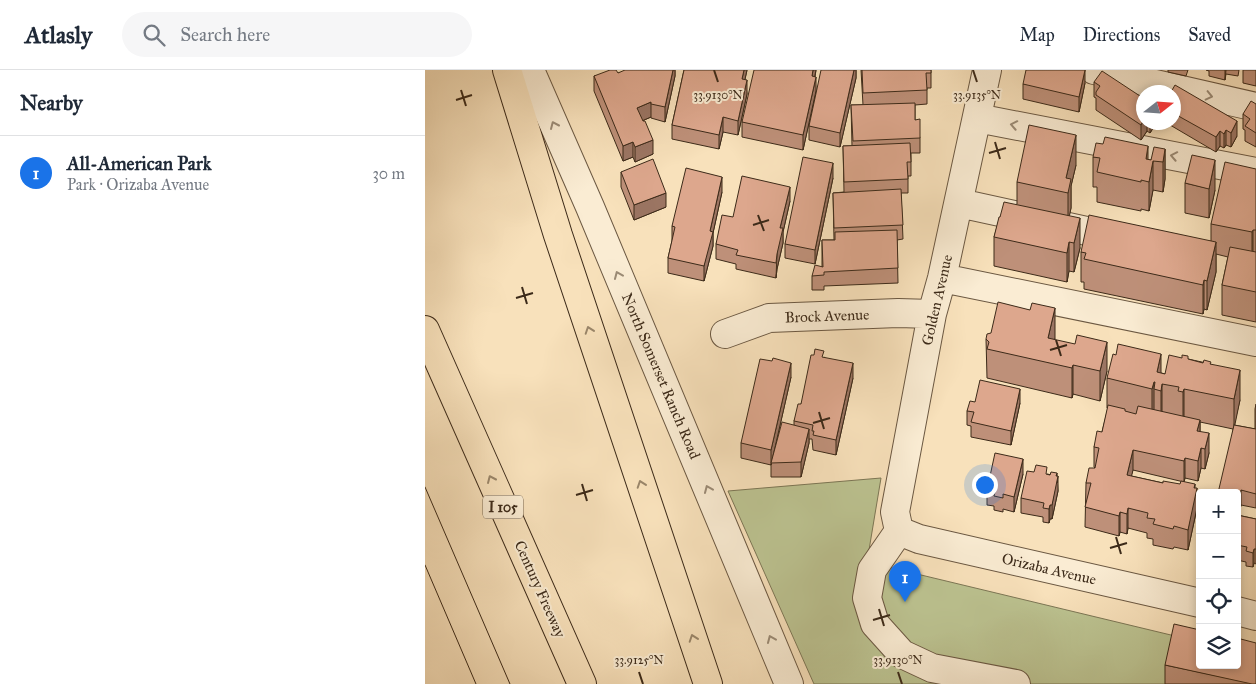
<!DOCTYPE html>
<html lang="en">
<head>
<meta charset="utf-8">
<style>
	:root { --surface:#fff; --page:#f6f6f7; --text:#1f2937; --muted:#747a83; --line:#e0e1e3; --accent:#1a73e8 }
	body { margin:0; font-family:"IM FELL Great Primer",serif; background:var(--page); color:var(--text) }
	.controls { position:absolute; right:15px; bottom:15px; display:grid; overflow:hidden; border-radius:5px; box-shadow:0 2px 8px #0003 }
	.controls button { width:45px; height:45px; display:grid; place-items:center; padding:0; border:0; border-bottom:1px solid var(--line); background:var(--surface); color:var(--text); font:25px sans-serif }
	.compass { position:absolute; left:711px; top:15px; width:45px; height:45px; border-radius:50%; background:var(--surface); box-shadow:0 2px 8px #0003; rotate:73deg }
	.you { position:absolute; left:559px; top:414px; width:18px; height:18px; margin:-12px; border:4px solid #fff; border-radius:50%; background:#1a73e8; box-shadow:0 0 0 8px #1a73e833 }
	.badge { display:grid; place-items:center; width:32px; height:32px; border-radius:50%; background:var(--accent); color:#fff; font-size:16px; font-weight:700 }
	.pin { position:absolute; translate:-50% -41px; filter:drop-shadow(0 1px 2px #0008) }
	.pin::after { content:''; position:absolute; top:26px; width:18px; height:15px; background:inherit; clip-path:polygon(0 0,100% 0,50% 100%) }
	.list { margin:0; padding:0; list-style:none }
	h2 { display:flex; justify-content:space-between; align-items:center; height:65px; margin:0; padding:0 20px; font-size:21px }
	h2 small { font-size:16px; font-weight:400; color:var(--muted) }
	.list li { display:grid; grid-template-columns:32px 1fr auto; gap:15px; align-items:center; box-sizing:border-box; height:75px; padding:0 20px; border-top:1px solid var(--line) }
	.list b { display:block; font-size:19px; white-space:nowrap }
	.list p { margin:0; font-size:16px; white-space:nowrap; color:var(--muted) }
	.list em { font-size:16px; font-style:normal; color:var(--muted) }
	.icon { flex:none; width:28px; height:28px; fill:none; stroke:currentColor; stroke-width:2; stroke-linecap:round; stroke-linejoin:round }
	.map { position:relative; flex:none; width:831px; height:614px; overflow:hidden }
	header { display:flex; align-items:center; gap:30px; box-sizing:border-box; height:70px; padding:0 25px; background:var(--surface); border-bottom:1px solid var(--line) }
	header strong { font-size:24px }
	nav { display:flex; gap:28px; margin-inline-start:auto; font-size:18px }
	.search { width:350px; height:45px; background:var(--page); display:flex; align-items:center; gap:12px; box-sizing:border-box; padding:0 18px; border-radius:28px; color:var(--muted); font-size:19px }
	main { display:flex }
	aside { flex:1; background:var(--surface) }
	.map>svg:first-child { display:block }
	.green { fill:#bcc391; stroke:#7c7655 }
	.lines { fill:none; stroke-linecap:round; stroke-linejoin:round }
	.minor-casing { stroke:#6b5842; stroke-width:30 }
	.highway-casing { stroke:#3c2a19; stroke-width:30 }
	.minor { stroke:#faecd3; stroke-width:28 }
	.highway { stroke:#f8e1bb; stroke-width:28 }
	.tram { stroke:#3c2a19; stroke-width:1 }
	.wall { fill:#be9079; stroke:#3c2a19 }
	.shaded-wall { fill:#9b7563; stroke:#3c2a19 }
	.building { fill:#dda78d; stroke:#3c2a19 }
	.oneway { stroke:#9b8b76 }
	.oneway2 { stroke:#9a866a }
	.ticks { fill:none; stroke:#3c2a19; stroke-width:2 }
	.labels { text-anchor:middle; stroke-width:4; stroke-linejoin:round; paint-order:stroke }
	.shield { fill:#faecd3; stroke:#756451; stroke-width:1 }
	.shield-label { font-size:14px; font-weight:bold; fill:#3c2a19 }
	.street-label { font-size:15px; fill:#3c2a19; stroke:#faecd3 }
	.ticks-label { font-size:12px; text-anchor:middle; fill:#3c2a19; stroke:#faecd3; stroke-width:4; stroke-linejoin:round; paint-order:stroke }
</style>
</head>
<body>
<header>
<strong>Atlasly</strong>
<div class="search"><svg class="icon" aria-label="search" viewBox="0 0 24 24"><circle cx="10" cy="10" r="6"/><path d="M15 15l6 6"/></svg>Search here</div>
<nav><a>Map</a><a>Directions</a><a>Saved</a></nav>
</header>
<main>
<aside>
<h2>Nearby<small></small></h2>
<ul class="list">
<li><span class="badge">1</span><div><b>All-American Park</b><p>Park · Orizaba Avenue</p></div><em>30 m</em></li>
</ul>
</aside>
<div class="map">
<svg width="831" height="614" viewBox="0 0 831 614">
	<rect width="100%" height="100%" fill="#f8e1bb"/>
	<filter id="stains"><feTurbulence type="fractalNoise" baseFrequency=".004" numOctaves="4"/><feColorMatrix values="0 0 0 0 .2 0 0 0 0 .09 0 0 0 0 .02 0 0 0 .5 -.17"/></filter>
	<radialGradient id="worn" r=".72"><stop offset=".6" stop-color="#630" stop-opacity="0"/><stop offset="1" stop-color="#630" stop-opacity=".3"/></radialGradient>
	<!-- green -->
	<path class="green" d="M 456,408 L 442,492 L 775,572 L 775,595 L 812,595 L 831,614 L 389,614 L 303,421 Z"/>
	<g class="lines">
		<defs>
			<path id="minor" d="M 105,0 L 165,137 L 364,614
				M 669,0 L 831,37
				M 552,48 L 831,102
				M 534,133 L 698,169
				M 517,208 L 831,272
				M 300,264 L 344,248 L 473,243 L 507,244
				M 474,461 L 470,442 L 507,244 L 517,208 L 562,0
				M 474,461 L 494,469 L 775,533
				M 474,461 L 447,500 L 442,528 L 450,554 L 477,584 L 507,598 L 591,614
				M 812,541 L 831,546"/>
			<path id="highway" d="M 82,0 L 133,165 L 283,614
				M 0,260 L 157,614"/>
		</defs>
		<!-- minor casing -->
		<use href="#minor" class="minor-casing"/>
		<!-- highway casing -->
		<use href="#highway" class="highway-casing"/>
		<!-- minor -->
		<use href="#minor" class="minor"/>
		<!-- highway -->
		<use href="#highway" class="highway"/>
		<!-- tram -->
		<path class="tram" d="M 0,417 L 85,614
			M 0,495 L 51,614"/>
	</g>
	<!-- wall -->
	<path class="wall" d="M 250,0 L 250,6 L 240,52 L 226,48 L 226,47 L 217,51 L 228,84 L 210,92 L 208,87 L 198,91 L 169,21 L 169,6 L 193,3 Z
		M 259,0 L 322,0 L 320,9 L 322,24 L 313,65 L 298,62 L 294,79 L 247,69 L 247,55 Z
		M 391,0 L 390,7 L 391,21 L 378,80 L 317,67 L 317,52 Z
		M 431,0 L 431,8 L 415,77 L 384,70 L 384,56 Z
		M 436,0 L 506,0 L 506,18 L 502,18 L 502,34 L 490,35 L 490,50 L 495,68 L 495,83 L 486,83 L 486,106 L 483,106 L 483,123 L 476,123 L 478,169 L 472,170 L 473,213 L 399,216 L 399,220 L 387,220 L 387,206 L 397,197 L 397,170 L 409,170 L 408,123 L 419,122 L 418,76 L 427,76 L 426,35 L 438,35 Z
		M 743,0 L 763,0 L 761,6 L 743,2 Z
		M 781,0 L 814,0 L 813,6 L 801,4 L 800,10 L 784,6 L 784,1 Z
		M 818,0 L 831,0 L 831,16 L 818,13 Z
		M 669,12 L 718,28 L 718,52 L 732,52 L 725,63 L 722,61 L 716,70 L 671,40 L 671,28 L 669,27 Z
		M 660,13 L 654,42 L 598,29 L 598,14 Z
		M 748,22 L 812,66 L 806,77 L 801,75 L 799,78 L 795,76 L 791,82 L 740,52 L 748,52 Z
		M 831,34 L 831,77 L 820,71 L 820,60 L 818,59 L 818,44 Z
		M 740,79 L 740,109 L 738,122 L 728,120 L 724,141 L 716,139 L 716,141 L 672,132 L 672,117 L 668,117 L 668,87 L 726,90 Z
		M 651,95 L 646,116 L 646,138 L 644,146 L 655,178 L 649,202 L 644,201 L 642,212 L 569,196 L 569,167 L 575,147 L 592,134 L 592,112 Z
		M 831,99 L 831,252 L 797,245 L 797,215 L 803,187 L 791,184 L 791,202 L 782,240 L 779,239 L 778,244 L 659,219 L 659,212 L 656,212 L 656,182 L 786,171 L 786,154 Z
		M 196,102 L 241,137 L 209,150 L 196,117 Z
		M 408,108 L 390,194 L 360,188 L 360,174 Z
		M 760,113 L 790,120 L 784,148 L 760,143 Z
		M 297,122 L 288,163 L 288,176 L 279,211 L 243,203 L 243,188 L 247,171 L 247,156 Z
		M 365,131 L 358,162 L 358,173 L 352,199 L 351,208 L 311,199 L 311,194 L 291,189 L 291,174 L 308,147 Z
		M 630,268 L 629,270 L 682,301 L 675,331 L 648,324 L 647,328 L 562,308 L 561,269 Z
		M 399,287 L 428,308 L 411,385 L 388,380 L 387,369 L 384,369 L 384,373 L 376,407 L 346,407 L 346,394 L 346,395 L 316,388 L 316,373 L 366,307 L 348,386 L 369,355 L 369,351 L 376,334 Z
		M 763,289 L 786,294 L 815,330 L 809,355 L 830,359 L 830,339 L 831,334 L 831,438 L 816,435 L 814,444 L 812,443 L 812,423 L 808,359 L 775,352 L 775,361 L 784,383 L 780,399 L 776,398 L 773,411 L 760,408 L 759,412 L 708,400 L 706,406 L 738,413 L 770,418 L 772,438 L 763,480 L 749,477 L 748,479 L 728,475 L 728,469 L 722,468 L 722,463 L 703,458 L 702,464 L 695,462 L 694,466 L 660,457 L 661,413 L 670,398 L 669,397 L 669,377 L 677,362 L 683,338 L 682,338 L 682,308 L 736,303 L 740,304 Z
		M 550,332 L 595,333 L 586,375 L 546,367 L 546,356 L 542,355 L 542,341 Z
		M 598,404 L 589,442 L 578,439 L 578,442 L 569,440 L 569,436 L 562,435 L 562,420 Z
		M 622,404 L 632,406 L 633,421 L 627,449 L 625,449 L 624,453 L 618,452 L 618,447 L 596,443 L 596,428 Z
		M 812,445 L 831,449 L 831,494 L 829,493 L 828,497 L 821,496 L 821,492 L 812,490 Z
		M 740,595 L 831,614 L 740,614 Z"/>
	<!-- shaded-wall -->
	<path class="shaded-wall" d="M 248,0 L 250,0 L 250,6 L 240,52 L 240,37 Z
		M 319,0 L 322,0 L 317,23 L 317,9 Z
		M 388,0 L 391,0 L 387,20 L 387,6 Z
		M 429,0 L 431,0 L 431,8 L 415,77 L 415,63 Z
		M 660,0 L 660,13 L 654,42 L 654,27 Z
		M 800,0 L 801,0 L 800,10 Z
		M 391,7 L 391,21 L 378,80 L 378,65 Z
		M 322,10 L 322,24 L 313,65 L 313,51 Z
		M 226,32 L 226,47 L 212,53 L 212,38 Z
		M 298,47 L 298,62 L 294,79 L 294,65 Z
		M 718,51 L 718,52 L 722,52 L 722,61 L 716,70 L 716,55 Z
		M 812,51 L 812,66 L 806,77 L 806,63 Z
		M 725,52 L 732,52 L 725,63 Z
		M 801,60 L 801,75 L 799,78 L 799,64 Z
		M 795,61 L 795,76 L 791,82 L 791,67 Z
		M 651,65 L 651,95 L 646,116 L 646,138 L 643,153 L 643,123 L 641,108 Z
		M 228,70 L 228,84 L 210,92 L 210,77 Z
		M 208,72 L 208,87 L 198,91 L 198,76 Z
		M 723,76 L 723,106 L 721,89 Z
		M 740,79 L 740,109 L 738,122 L 738,92 Z
		M 790,90 L 790,120 L 784,148 L 784,119 Z
		M 728,91 L 728,120 L 724,141 L 724,112 Z
		M 408,93 L 408,108 L 390,194 L 390,180 Z
		M 297,107 L 297,122 L 288,163 L 288,176 L 279,211 L 279,196 L 285,161 Z
		M 365,117 L 365,131 L 358,162 L 358,173 L 352,199 L 351,208 L 352,184 L 355,158 Z
		M 241,123 L 241,137 L 209,150 L 209,135 Z
		M 655,148 L 655,178 L 649,202 L 649,173 Z
		M 828,160 L 828,189 L 827,192 L 827,162 Z
		M 644,172 L 644,201 L 642,212 L 642,183 Z
		M 791,172 L 791,202 L 782,240 L 782,211 Z
		M 779,210 L 779,239 L 778,244 L 778,215 Z
		M 630,238 L 630,268 L 624,293 L 623,268 Z
		M 682,272 L 682,301 L 675,331 L 675,301 Z
		M 736,284 L 736,314 L 732,302 Z
		M 366,293 L 366,307 L 346,395 L 346,380 Z
		M 428,293 L 428,308 L 411,385 L 411,370 Z
		M 648,295 L 648,324 L 647,328 L 647,298 Z
		M 815,300 L 815,330 L 809,359 L 809,329 Z
		M 729,312 L 729,342 L 727,348 L 727,319 Z
		M 737,314 L 737,343 L 736,350 L 736,321 Z
		M 595,319 L 595,333 L 586,375 L 586,361 Z
		M 759,319 L 759,348 L 758,352 L 758,322 Z
		M 775,350 L 775,370 L 772,361 Z
		M 384,359 L 384,373 L 376,407 L 376,392 Z
		M 784,363 L 784,383 L 780,399 L 780,379 Z
		M 776,378 L 776,398 L 773,411 L 773,391 Z
		M 708,380 L 708,400 L 702,425 L 702,405 Z
		M 760,388 L 760,408 L 759,412 L 759,391 Z
		M 598,389 L 598,404 L 589,442 L 589,427 Z
		M 632,403 L 632,413 L 633,406 L 633,421 L 627,449 L 627,435 Z
		M 770,414 L 770,426 L 772,418 L 772,438 L 763,480 L 763,460 Z
		M 816,420 L 816,435 L 814,444 L 814,429 Z
		M 625,435 L 625,449 L 624,453 L 624,439 Z
		M 703,438 L 703,458 L 702,464 L 702,444 Z
		M 695,442 L 695,462 L 694,466 L 694,446 Z
		M 829,479 L 829,493 L 828,497 L 828,483 Z"/>
	<!-- building -->
	<path class="building" d="M 185,0 L 191,0 L 193,3 L 200,0 L 248,0 L 240,37 L 226,34 L 226,32 L 212,38 L 218,51 L 220,51 L 228,70 L 210,77 L 208,72 L 198,76 L 169,6 Z
		M 259,0 L 319,0 L 317,9 L 322,10 L 313,51 L 298,47 L 294,65 L 247,55 Z
		M 329,0 L 388,0 L 387,6 L 391,7 L 378,65 L 317,52 Z
		M 396,0 L 429,0 L 415,63 L 384,56 Z
		M 437,0 L 506,0 L 506,3 L 501,3 L 502,20 L 438,23 Z
		M 601,0 L 660,0 L 654,27 L 598,14 Z
		M 677,1 L 718,28 L 718,51 L 716,55 L 671,25 L 671,22 L 675,16 L 669,12 Z
		M 750,15 L 812,51 L 806,63 L 801,60 L 799,64 L 795,61 L 791,67 L 748,43 L 748,22 L 746,22 Z
		M 826,31 L 831,34 L 831,63 L 820,56 L 825,49 L 818,44 Z
		M 490,33 L 490,50 L 495,49 L 495,68 L 428,71 L 426,35 Z
		M 604,55 L 651,65 L 641,108 L 646,109 L 643,123 L 592,112 Z
		M 680,67 L 723,76 L 721,89 L 726,90 L 729,77 L 740,79 L 738,92 L 728,91 L 724,112 L 716,110 L 716,112 L 672,102 L 675,88 L 668,87 L 671,73 L 678,74 Z
		M 485,73 L 486,92 L 482,92 L 483,109 L 419,112 L 418,76 Z
		M 767,85 L 790,90 L 784,119 L 760,113 Z
		M 378,87 L 408,93 L 390,180 L 360,174 Z
		M 228,89 L 241,123 L 209,135 L 196,102 Z
		M 800,92 L 831,99 L 831,160 L 828,160 L 827,162 L 786,154 Z
		M 261,98 L 297,107 L 285,161 L 288,162 L 279,196 L 243,188 L 250,157 L 247,156 Z
		M 317,106 L 365,117 L 355,158 L 358,158 L 352,184 L 351,193 L 311,185 L 313,180 L 291,174 L 297,145 L 308,147 Z
		M 476,119 L 478,155 L 409,158 L 408,123 Z
		M 579,132 L 655,148 L 649,173 L 644,172 L 642,183 L 569,167 L 574,147 L 575,147 Z
		M 664,145 L 791,172 L 782,211 L 779,210 L 778,215 L 659,189 L 661,183 L 656,182 Z
		M 472,160 L 473,198 L 399,202 L 399,205 L 387,206 L 390,195 L 398,197 L 397,170 L 410,170 L 410,162 Z
		M 805,177 L 831,182 L 831,222 L 797,215 Z
		M 573,232 L 605,240 L 607,233 L 630,238 L 623,268 L 650,274 L 652,265 L 682,272 L 675,301 L 648,295 L 647,298 L 562,279 L 564,272 L 561,269 L 562,264 L 566,263 Z
		M 693,274 L 736,284 L 732,302 L 740,304 L 744,285 L 757,288 L 757,285 L 763,286 L 763,289 L 778,293 L 779,290 L 786,292 L 785,294 L 815,300 L 809,329 L 759,319 L 758,322 L 753,321 L 754,317 L 737,314 L 736,321 L 729,319 L 730,312 L 729,312 L 727,319 L 682,308 L 688,284 L 691,285 Z
		M 390,279 L 399,281 L 397,287 L 428,293 L 411,370 L 388,365 L 389,361 L 387,361 L 388,355 L 369,351 L 373,334 L 376,334 L 386,285 L 389,285 Z
		M 348,288 L 366,293 L 346,380 L 316,373 L 335,289 L 347,291 Z
		M 555,310 L 595,319 L 586,361 L 546,352 L 549,342 L 542,341 L 545,331 L 550,332 Z
		M 683,335 L 700,339 L 700,341 L 711,344 L 713,336 L 775,350 L 772,361 L 784,363 L 780,379 L 776,378 L 773,391 L 760,388 L 759,391 L 708,380 L 702,405 L 738,413 L 738,411 L 755,414 L 756,411 L 770,414 L 769,418 L 772,418 L 763,460 L 749,456 L 748,459 L 728,454 L 730,449 L 722,448 L 723,443 L 703,438 L 702,444 L 695,442 L 694,446 L 660,437 L 666,413 L 661,413 L 664,398 L 670,398 L 674,378 L 669,377 L 672,361 L 677,362 Z
		M 357,352 L 384,359 L 376,392 L 346,393 Z
		M 809,355 L 831,359 L 831,424 L 816,420 L 814,429 L 812,429 L 812,423 L 793,423 Z
		M 570,383 L 598,389 L 589,427 L 578,424 L 578,428 L 569,426 L 570,422 L 562,420 Z
		M 611,395 L 622,397 L 621,404 L 625,405 L 626,402 L 632,403 L 631,406 L 633,406 L 627,435 L 625,435 L 624,439 L 618,438 L 619,433 L 596,428 L 602,401 L 609,402 Z
		M 812,445 L 831,449 L 831,479 L 829,479 L 828,483 L 821,481 L 822,477 L 812,475 Z
		M 749,554 L 775,560 L 775,595 L 812,595 L 812,568 L 831,573 L 831,614 L 827,614 L 740,595 Z"/>
	<!-- one-way arrows -->
	<defs><path id="oneway-chevron" d="M-2-3.5L2.5 0L-2 3.5" fill="none" stroke-width="1.6" stroke-linecap="round" stroke-linejoin="round" transform="scale(1.25)"/></defs>
	<g class="oneway">
		<use href="#oneway-chevron" transform="translate(784 26) rotate(13)"/>
		<use href="#oneway-chevron" transform="translate(129 55) rotate(-114)"/>
		<use href="#oneway-chevron" transform="translate(589 55) rotate(-169)"/>
		<use href="#oneway-chevron" transform="translate(749 86) rotate(-169)"/>
		<use href="#oneway-chevron" transform="translate(193 205) rotate(-113)"/>
		<use href="#oneway-chevron" transform="translate(283 419) rotate(-113)"/>
		<use href="#oneway-chevron" transform="translate(346 569) rotate(-113)"/>
	</g>
	<g class="oneway2">
		<use href="#oneway-chevron" transform="translate(164 260) rotate(-109)"/>
		<use href="#oneway-chevron" transform="translate(66 409) rotate(-114)"/>
		<use href="#oneway-chevron" transform="translate(216 414) rotate(-109)"/>
		<use href="#oneway-chevron" transform="translate(268 568) rotate(-109)"/>
	</g>
	<!-- ticks -->
	<path class="ticks" d="M 289,0 L 293,12M 548,0 L 552,12M 36,20 L 41,36M 31,30 L 47,25M 570,72 L 575,89M 564,83 L 581,78M 333,145 L 339,161M 328,155 L 344,150M 97,217 L 102,234M 91,228 L 108,223M 631,270 L 636,286M 625,280 L 642,275M 394,342 L 399,359M 388,353 L 405,348M 157,414 L 162,431M 151,425 L 168,420M 691,467 L 696,484M 685,478 L 702,473M 454,539 L 459,556M 448,550 L 465,545M 214,602 L 218,614M 473,602 L 477,614"/>
	<g class="labels">
		<!-- shield labels -->
		<rect class="shield" x="58" y="425.5" width="40" height="23" rx="4"/>
		<g class="shield-label">
			<text x="78" y="442">I 105</text>
		</g>
		<!-- street labels -->
		<g class="street-label">
			<text transform="translate(512 230) rotate(-77)" y="5">Golden Avenue</text>
			<text transform="translate(402 246) rotate(-2)" y="5">Brock Avenue</text>
			<text transform="translate(236 306) rotate(67)" y="5">North Somerset Ranch Road</text>
			<text transform="translate(624 499) rotate(13)" y="5">Orizaba Avenue</text>
			<text transform="translate(115 519) rotate(66)" y="5">Century Freeway</text>
		</g>
	</g>
	<g class="ticks-label">
		<text x="293" y="29">33.9130°N</text>
		<text x="552" y="29">33.9135°N</text>
		<text x="214" y="594">33.9125°N</text>
		<text x="473" y="594">33.9130°N</text>
	</g>
	<rect width="100%" height="100%" filter="url(#stains)"/>
	<rect width="100%" height="100%" fill="url(#worn)"/>
</svg>
<div class="controls">
<button>+</button>
<button>−</button>
<button><svg class="icon" aria-label="locate" viewBox="0 0 24 24"><circle cx="12" cy="12" r="6"/><path d="M12 2v4M12 18v4M2 12h4M18 12h4"/></svg></button>
<button><svg class="icon" aria-label="layers" viewBox="0 0 24 24"><path d="M12 4l9 5-9 5-9-5zM3 14l9 5 9-5"/></svg></button>
</div>
<svg class="compass" viewBox="-18 -18 36 36"><path d="M0-13l5 13h-10z" fill="#e53935"/><path d="M0 13l5-13h-10z" fill="#747a83"/></svg>
<div class="you"></div>
<div class="pin badge" style="left:480px;top:532px">1</div>
</div>
</main>
</body>
</html>
